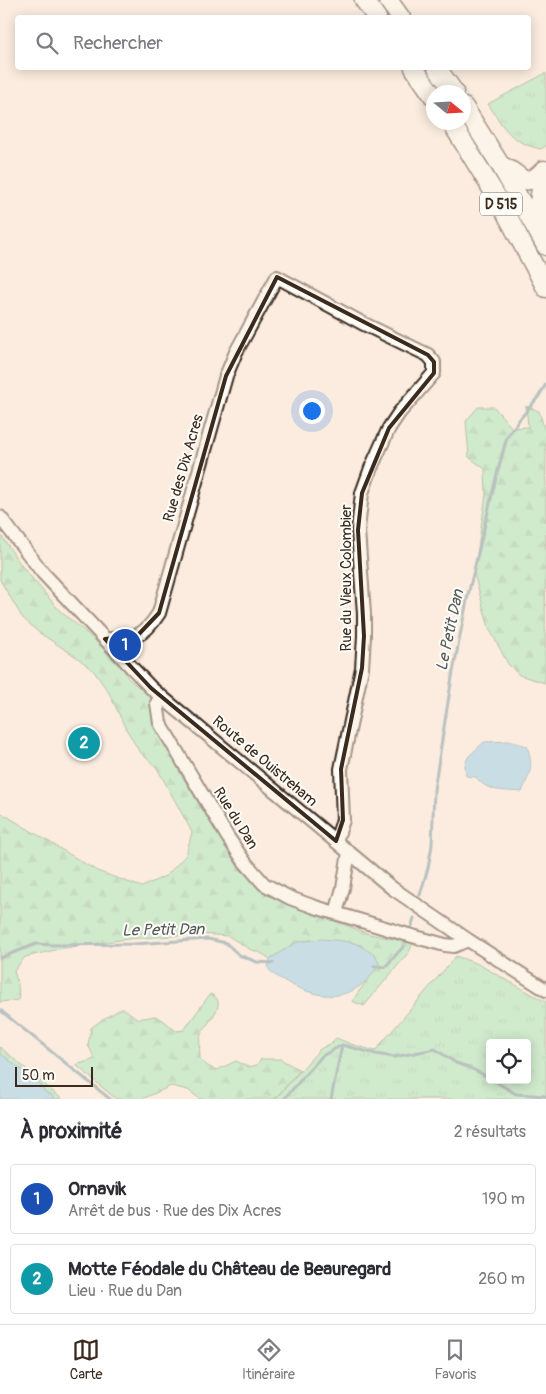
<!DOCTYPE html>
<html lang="fr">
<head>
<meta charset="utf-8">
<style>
	:root { --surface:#fff; --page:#f2f2f3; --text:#2b2b33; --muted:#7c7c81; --line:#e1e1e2; --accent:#3b2a1e }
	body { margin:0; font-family:Pangolin,sans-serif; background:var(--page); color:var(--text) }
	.controls { position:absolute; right:15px; bottom:15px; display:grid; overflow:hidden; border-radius:5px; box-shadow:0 2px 12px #0003 }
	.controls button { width:45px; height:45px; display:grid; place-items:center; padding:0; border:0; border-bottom:1px solid var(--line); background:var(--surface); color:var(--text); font:25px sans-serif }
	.compass { position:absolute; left:426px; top:85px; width:45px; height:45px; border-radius:50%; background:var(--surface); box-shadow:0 2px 12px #0003; rotate:108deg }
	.scale { position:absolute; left:15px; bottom:12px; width:78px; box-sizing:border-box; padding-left:5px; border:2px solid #3b2a1e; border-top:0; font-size:14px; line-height:18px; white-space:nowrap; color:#3b2a1e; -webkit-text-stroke:4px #fdfcf7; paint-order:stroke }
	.you { position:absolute; left:311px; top:410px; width:18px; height:18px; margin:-12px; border:4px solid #fff; border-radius:50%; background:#1a73e8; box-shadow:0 0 0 8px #1a73e833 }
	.badge { display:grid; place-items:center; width:32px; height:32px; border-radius:50%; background:var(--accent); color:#fff; font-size:16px; font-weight:700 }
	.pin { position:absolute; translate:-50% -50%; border:2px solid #fff; box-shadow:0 1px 5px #0006 }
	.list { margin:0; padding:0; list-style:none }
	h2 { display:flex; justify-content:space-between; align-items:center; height:65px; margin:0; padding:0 20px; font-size:21px }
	h2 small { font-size:16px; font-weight:400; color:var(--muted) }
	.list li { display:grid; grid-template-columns:32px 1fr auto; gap:15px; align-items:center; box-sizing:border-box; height:70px; margin:0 10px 10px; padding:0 10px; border:1px solid var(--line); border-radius:5px }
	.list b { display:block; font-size:19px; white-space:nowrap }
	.list p { margin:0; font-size:16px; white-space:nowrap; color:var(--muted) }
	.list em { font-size:16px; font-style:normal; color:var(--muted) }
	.icon { flex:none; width:28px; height:28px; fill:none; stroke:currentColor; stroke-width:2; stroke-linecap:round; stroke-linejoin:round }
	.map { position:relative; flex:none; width:546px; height:1099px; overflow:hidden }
	.search { position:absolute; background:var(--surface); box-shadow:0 2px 12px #0003; left:15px; right:15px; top:15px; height:55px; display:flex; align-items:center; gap:12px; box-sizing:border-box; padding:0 18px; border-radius:5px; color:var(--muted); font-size:19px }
	.sheet { height:225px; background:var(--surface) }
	nav { display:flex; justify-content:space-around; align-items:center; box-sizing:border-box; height:70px; border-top:1px solid var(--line); background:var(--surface); font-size:14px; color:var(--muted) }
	nav a { display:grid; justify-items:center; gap:2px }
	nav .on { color:var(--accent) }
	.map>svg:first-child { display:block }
	.grass { fill:url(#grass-tufts); stroke:#6c886a; fill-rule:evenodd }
	.forest { fill:url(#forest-firs); stroke:#6c886a }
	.water { fill:#8bcdec; stroke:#6b8c9a }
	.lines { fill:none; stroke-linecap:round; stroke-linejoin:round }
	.stream { stroke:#6b8c9a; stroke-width:3 }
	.minor-casing { stroke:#3b2a1e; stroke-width:16 }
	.highway-casing { stroke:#3b2a1e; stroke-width:21 }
	.minor { stroke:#fdfcf7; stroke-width:12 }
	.highway { stroke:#fdfcf7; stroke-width:18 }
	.marked { fill:none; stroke:#3b2a1e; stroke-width:4; stroke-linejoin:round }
	.labels { text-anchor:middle; stroke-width:4; stroke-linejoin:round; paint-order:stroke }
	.shield { fill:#fdfcf7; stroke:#75695f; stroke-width:1 }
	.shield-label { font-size:14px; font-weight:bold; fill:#3b2a1e }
	.street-label { font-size:15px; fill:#3b2a1e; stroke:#fdfcf7 }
	.water-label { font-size:16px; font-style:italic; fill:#535b5c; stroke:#fdfcf7 }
</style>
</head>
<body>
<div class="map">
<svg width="546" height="1099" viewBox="0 0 546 1099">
	<defs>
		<pattern id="grass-tufts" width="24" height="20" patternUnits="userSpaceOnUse" patternTransform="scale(1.25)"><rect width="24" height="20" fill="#9ce6b5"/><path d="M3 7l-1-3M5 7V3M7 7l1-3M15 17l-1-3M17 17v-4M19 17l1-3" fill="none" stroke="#87c59b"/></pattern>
		<pattern id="forest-firs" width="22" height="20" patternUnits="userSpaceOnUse" patternTransform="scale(1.25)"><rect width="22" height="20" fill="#9ce6b5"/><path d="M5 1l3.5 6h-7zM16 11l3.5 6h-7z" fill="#87c59b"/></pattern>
	</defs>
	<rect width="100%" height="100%" fill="#fbecdf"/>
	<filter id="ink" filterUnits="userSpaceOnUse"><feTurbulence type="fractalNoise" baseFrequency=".02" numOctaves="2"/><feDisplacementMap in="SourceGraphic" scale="10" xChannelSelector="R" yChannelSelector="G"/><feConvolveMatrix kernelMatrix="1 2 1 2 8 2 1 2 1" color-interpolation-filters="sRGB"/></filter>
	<g filter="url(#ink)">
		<!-- grass -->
		<path class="grass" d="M 546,73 L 546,146 L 541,149 C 511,143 504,128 488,104 Z
			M 456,956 L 478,964 L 546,1002 L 546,1099 L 275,1099 L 320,1049 L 332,1043 L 336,1038 L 351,1044 L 375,1051 ZM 490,1043 L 527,1043 L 527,1080 L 490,1080 Z
			M 0,1047 L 62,1099 L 55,1099 L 45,1092 L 40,1085 L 3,1057 L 0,1053 Z"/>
		<!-- forest -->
		<path class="forest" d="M 526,406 L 539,411 L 546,434 L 545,683 L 519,675 L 508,664 L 489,628 L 474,574 L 486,495 L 485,469 L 469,457 L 466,421 L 478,407 L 494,407 L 512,428 L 528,427 Z
			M 0,534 L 21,565 L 60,611 L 87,633 L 112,657 L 122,666 L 128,678 L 151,698 L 155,722 L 182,776 L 209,820 L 238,867 L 266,894 L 273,898 L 369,934 L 413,943 L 409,952 L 364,1006 L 352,1001 L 379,964 L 375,954 L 366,951 L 361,945 L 341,941 L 311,940 L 297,942 L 270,959 L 261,953 L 251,950 L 228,936 L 200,934 L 127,939 L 64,948 L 25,957 L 14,971 L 18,984 L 19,1000 L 0,1002 L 0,812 L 97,871 L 142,887 L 167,875 L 186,855 L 192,832 L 157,768 L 139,751 L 125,727 L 109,693 L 93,670 L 75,656 L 38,632 L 22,617 L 0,580 Z
			M 210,994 C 230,1001 208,1022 202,1032 C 198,1041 200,1051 200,1060 L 209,1067 L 217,1070 L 236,1061 L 249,1067 L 257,1065 L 261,1059 L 280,1059 L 300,1070 L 275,1099 L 200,1099 L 188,1090 L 171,1086 L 142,1099 L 116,1099 L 76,1065 L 95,1059 L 88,1045 L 91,1028 L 103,1019 L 123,1008 L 138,1019 L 155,1016 L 163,1020 L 176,1031 L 184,1030 Z"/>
		<!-- water -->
		<path class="water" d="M 509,741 L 527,746 C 534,767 530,773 522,792 C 503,790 488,793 476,777 L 466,776 L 465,765 L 468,757 L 484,742 Z
			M 322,939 C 331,940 354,941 361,946 C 367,950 368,952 375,954 L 379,964 C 357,1001 326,1002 290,984 C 282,979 273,976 268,968 L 270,959 L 297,942 Z
			M 0,1053 L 40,1085 L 46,1093 L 51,1095 L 55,1099 L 0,1099 Z"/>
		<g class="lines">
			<!-- stream -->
			<path class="stream" d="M 420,895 L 428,868 L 432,845 L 434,790 L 452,677 L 468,595 L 496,478 L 507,437 L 519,420 L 539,396 L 546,384
				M 411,929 L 414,918
				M 0,958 L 36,944 L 54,945 L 134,944 L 208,939 L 226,943 L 239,955 L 257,962 L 273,963
				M 374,966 L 385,967 L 404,946
				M 0,1010 L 110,1099
				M 493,1080 L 516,1094 L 546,1096
				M 284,1099 L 322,1056 L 342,1045 L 376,1054 L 394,1057 L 435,1049 L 456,1063 L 468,1067 L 490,1078
				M 331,1099 L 342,1045"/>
			<defs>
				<path id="minor" d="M 0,517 L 43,573 L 151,688 L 392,888 L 468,940 L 546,990
					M 105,639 C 133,640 144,637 159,613 L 226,376 L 236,352 L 277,277 L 362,323 L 428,355 L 434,362 L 434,373 L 399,413 L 389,428 L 371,468 L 362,493 L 358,530 L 364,614 L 364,636 L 362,668 L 341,769 L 343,820 L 336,841
					M 161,696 L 157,703 L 160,723 L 227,836 L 244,861 L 264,884 L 290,898 L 315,907 L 405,934 L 445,945 L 454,946 L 468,940
					M 336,913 L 343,888 L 349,852"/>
				<path id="highway" d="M 364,0 L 377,18
					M 388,0 L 401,18
					M 414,68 L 434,97
					M 437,68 L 454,92
					M 464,107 L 501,166 L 546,246
					M 451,122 L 501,204 L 546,288
					M 504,167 C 523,175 524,191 544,170
					M 544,170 L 538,208 L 539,214 L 545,228"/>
			</defs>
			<!-- minor casing -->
			<use href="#minor" class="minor-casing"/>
			<!-- highway casing -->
			<use href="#highway" class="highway-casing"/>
			<!-- minor -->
			<use href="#minor" class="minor"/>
			<!-- highway -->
			<use href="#highway" class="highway"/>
		</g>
	</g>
	<!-- marked area -->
	<path d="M0 0H546V1099H0ZM 277,277 L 428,355 L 434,362 L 434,373 L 389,428 L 362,493 L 358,530 L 364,636 L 362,668 L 341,769 L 343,820 L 336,841 L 151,688 L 105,639 L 138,635 L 159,613 L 226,376 Z" fill="#fbecdf" fill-opacity=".55" fill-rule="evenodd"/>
	<path class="marked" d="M 277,277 L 428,355 L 434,362 L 434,373 L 389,428 L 362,493 L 358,530 L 364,636 L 362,668 L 341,769 L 343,820 L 336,841 L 151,688 L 105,639 L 138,635 L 159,613 L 226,376 Z"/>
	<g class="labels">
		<!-- shield labels -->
		<rect class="shield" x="480" y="192.5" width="42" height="23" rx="4"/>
		<g class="shield-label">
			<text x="501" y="209">D 515</text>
		</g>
		<!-- street labels -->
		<g class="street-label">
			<text transform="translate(183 468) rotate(-74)" y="5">Rue des Dix Acres</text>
			<text transform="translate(346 578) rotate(-90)" y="5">Rue du Vieux Colombier</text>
			<text transform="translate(265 761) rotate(40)" y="5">Route de Ouistreham</text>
			<text transform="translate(236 818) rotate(58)" y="5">Rue du Dan</text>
		</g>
		<!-- water labels -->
		<g class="water-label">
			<text transform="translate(449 630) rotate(-78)" y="6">Le Petit Dan</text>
			<text transform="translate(163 929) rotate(-1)" y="6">Le Petit Dan</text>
		</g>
	</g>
</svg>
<div class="controls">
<button><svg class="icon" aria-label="locate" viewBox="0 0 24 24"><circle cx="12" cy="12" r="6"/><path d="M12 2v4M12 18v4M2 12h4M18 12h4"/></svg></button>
</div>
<svg class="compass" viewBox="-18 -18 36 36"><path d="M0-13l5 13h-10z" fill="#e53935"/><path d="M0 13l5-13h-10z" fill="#7c7c81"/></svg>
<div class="scale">50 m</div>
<div class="you"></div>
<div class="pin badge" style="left:125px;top:645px;background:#1a4fb4">1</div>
<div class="pin badge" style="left:84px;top:743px;background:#0f9aa8">2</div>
<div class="search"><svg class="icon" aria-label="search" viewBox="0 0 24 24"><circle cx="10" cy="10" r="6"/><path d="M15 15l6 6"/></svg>Rechercher</div>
</div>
<section class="sheet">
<h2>À proximité<small>2 résultats</small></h2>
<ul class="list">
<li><span class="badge" style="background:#1a4fb4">1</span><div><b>Ornavik</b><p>Arrêt de bus · Rue des Dix Acres</p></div><em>190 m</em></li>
<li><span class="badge" style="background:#0f9aa8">2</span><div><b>Motte Féodale du Château de Beauregard</b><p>Lieu · Rue du Dan</p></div><em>260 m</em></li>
</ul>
</section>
<nav>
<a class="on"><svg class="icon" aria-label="map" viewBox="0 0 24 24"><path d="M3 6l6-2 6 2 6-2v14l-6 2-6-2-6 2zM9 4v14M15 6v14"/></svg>Carte</a>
<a><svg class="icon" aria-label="directions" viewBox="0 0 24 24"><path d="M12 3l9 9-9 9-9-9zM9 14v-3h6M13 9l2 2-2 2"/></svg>Itinéraire</a>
<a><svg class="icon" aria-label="saved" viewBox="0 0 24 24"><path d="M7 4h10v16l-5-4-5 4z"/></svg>Favoris</a>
</nav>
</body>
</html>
